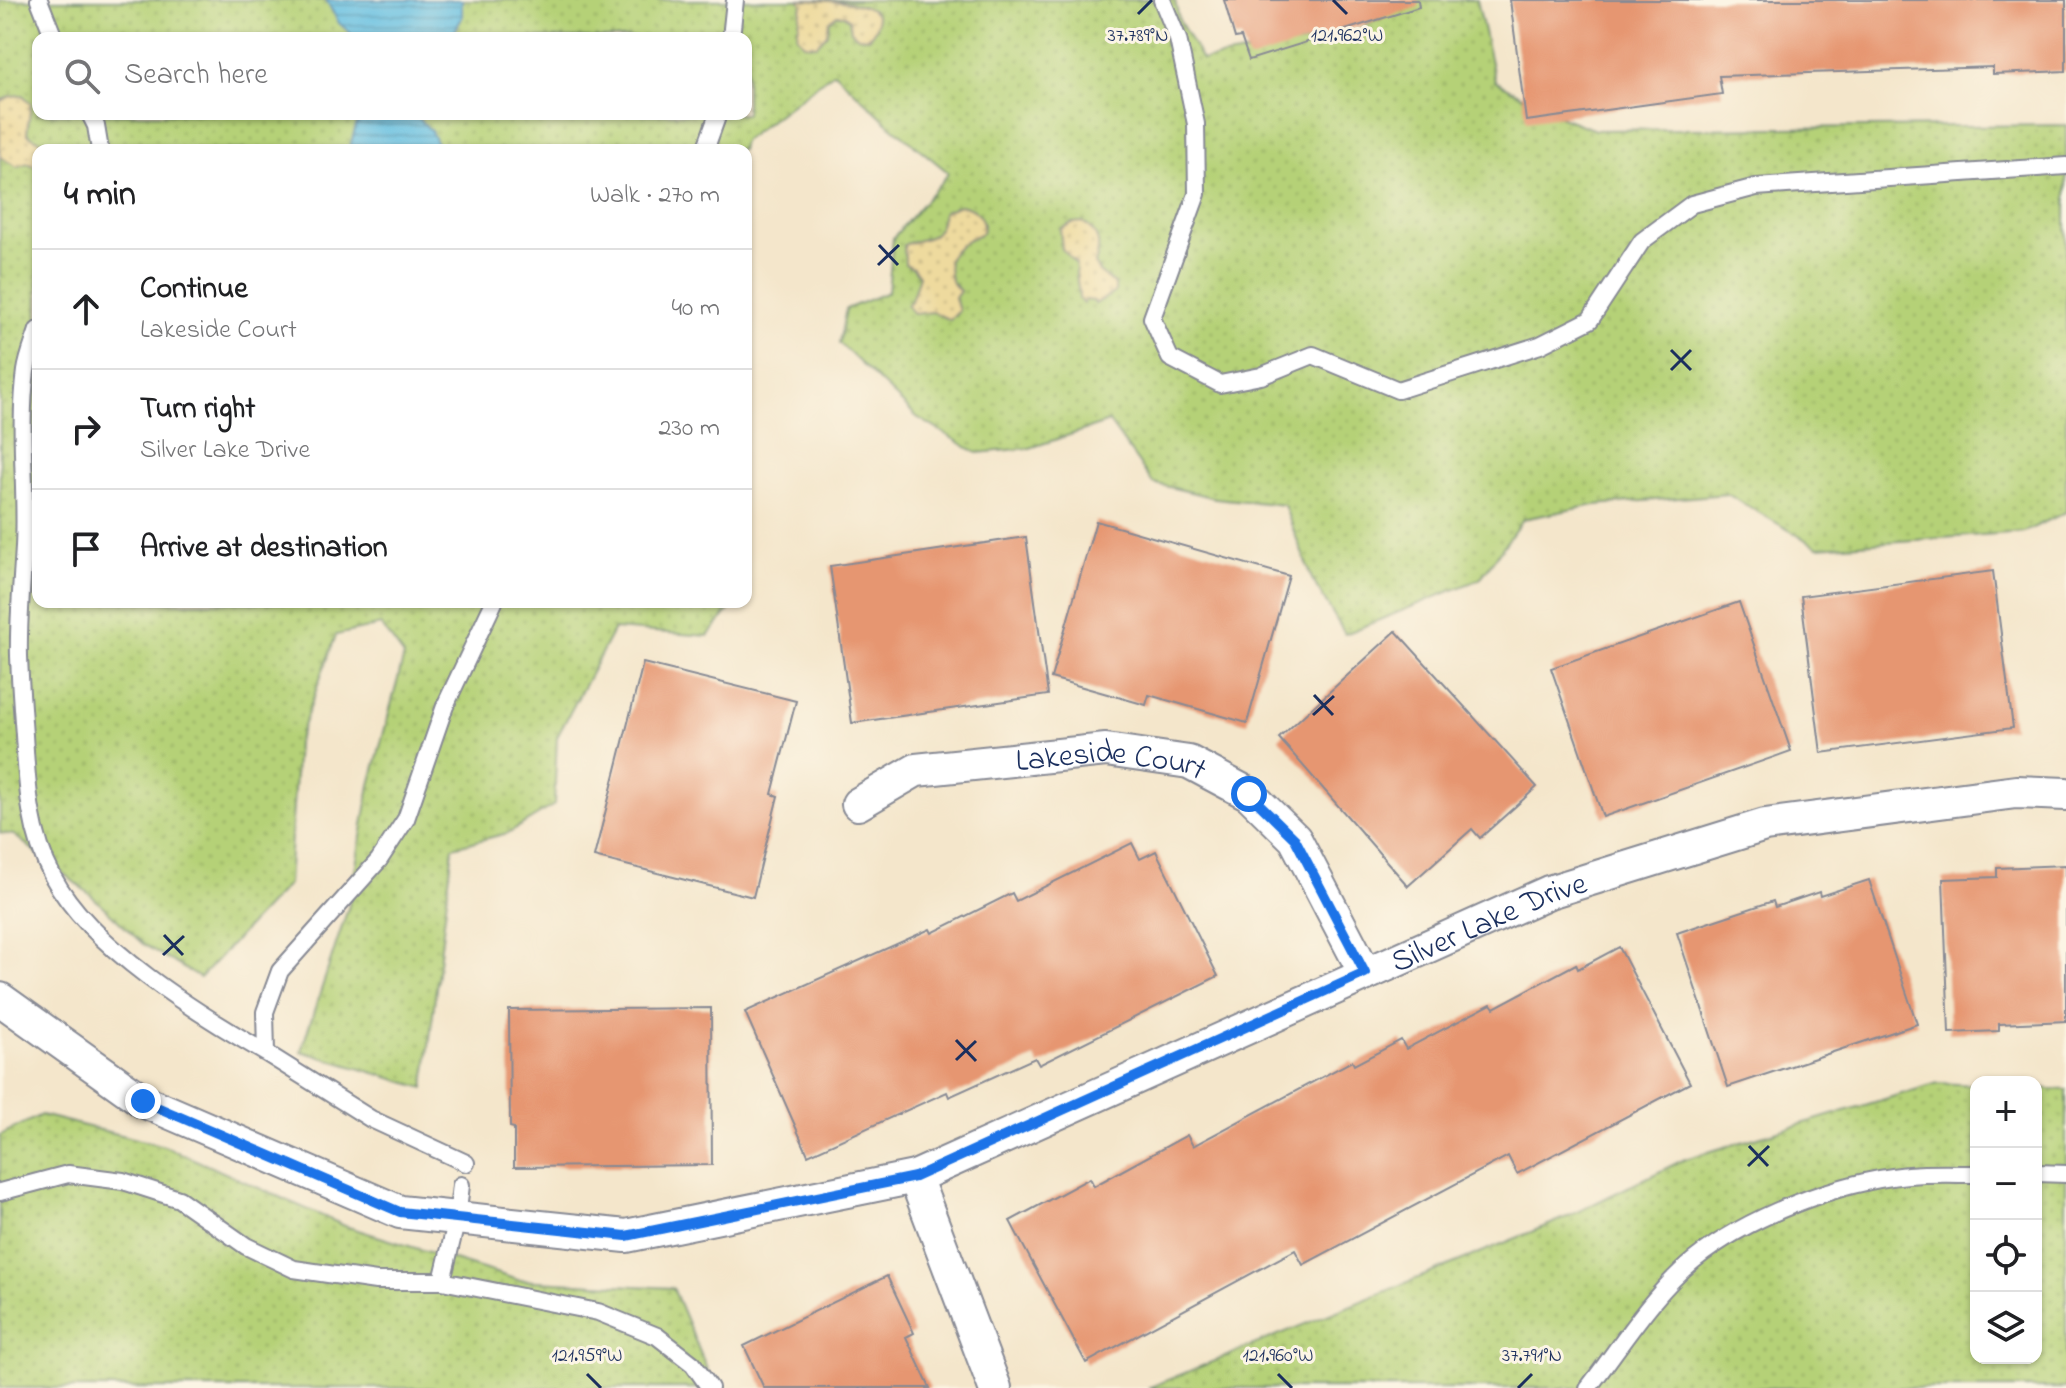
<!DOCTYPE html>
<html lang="en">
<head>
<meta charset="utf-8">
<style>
	:root { --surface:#fff; --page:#f2f2f2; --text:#202124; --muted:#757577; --line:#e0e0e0 }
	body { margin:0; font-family:"Indie Flower",sans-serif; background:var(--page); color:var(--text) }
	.controls { position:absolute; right:24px; bottom:24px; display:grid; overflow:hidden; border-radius:16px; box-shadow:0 2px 6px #0004 }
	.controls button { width:72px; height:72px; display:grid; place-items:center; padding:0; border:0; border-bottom:2px solid var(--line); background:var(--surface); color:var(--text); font:40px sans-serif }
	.stop { position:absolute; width:24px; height:24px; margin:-18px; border:6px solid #1a73e8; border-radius:50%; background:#fff }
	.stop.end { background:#1a73e8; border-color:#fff; box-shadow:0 2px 8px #0008 }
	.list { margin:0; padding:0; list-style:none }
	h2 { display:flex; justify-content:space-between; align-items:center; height:104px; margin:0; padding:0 32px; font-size:34px }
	h2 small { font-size:26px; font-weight:400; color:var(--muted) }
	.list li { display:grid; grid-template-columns:52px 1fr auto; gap:24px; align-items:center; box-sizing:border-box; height:120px; padding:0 32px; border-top:2px solid var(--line) }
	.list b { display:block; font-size:30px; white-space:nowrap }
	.list p { margin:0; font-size:26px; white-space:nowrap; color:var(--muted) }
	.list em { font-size:26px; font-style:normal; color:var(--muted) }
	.icon { flex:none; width:44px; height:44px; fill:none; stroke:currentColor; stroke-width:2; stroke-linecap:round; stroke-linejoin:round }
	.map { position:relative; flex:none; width:2066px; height:1388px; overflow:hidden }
	.search { position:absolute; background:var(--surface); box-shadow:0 2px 6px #0004; left:32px; top:32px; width:720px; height:88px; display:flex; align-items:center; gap:20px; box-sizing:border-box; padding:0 28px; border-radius:16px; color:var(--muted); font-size:30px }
	.panel { position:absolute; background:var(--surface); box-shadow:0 2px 6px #0004; left:32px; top:144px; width:720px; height:464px; border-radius:16px }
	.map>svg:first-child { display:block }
	.grass { fill:url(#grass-dots); stroke:#68806a; stroke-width:2; fill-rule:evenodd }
	.sand { fill:url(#sand-dots); stroke:#84847e; stroke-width:2 }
	.water { fill:url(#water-rules); stroke:#4077a0; stroke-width:2 }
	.building { fill:#e69671 }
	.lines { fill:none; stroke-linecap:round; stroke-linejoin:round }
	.service-casing { stroke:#888a94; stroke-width:20 }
	.minor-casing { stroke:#888a94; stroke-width:36 }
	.service { stroke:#fff; stroke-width:16 }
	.minor { stroke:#fff; stroke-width:32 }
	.route { stroke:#1a73e8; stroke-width:10 }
	.ticks { fill:none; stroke:#1b2f5e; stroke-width:3 }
	.labels { text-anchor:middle; stroke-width:6; stroke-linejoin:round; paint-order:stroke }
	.street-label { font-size:32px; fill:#1b2f5e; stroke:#fcf5e5 }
	.ticks-label { font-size:20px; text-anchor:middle; fill:#1b2f5e; stroke:#fcf5e5; stroke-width:6; stroke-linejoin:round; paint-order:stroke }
</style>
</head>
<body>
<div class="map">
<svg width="2066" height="1388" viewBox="0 0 2066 1388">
	<defs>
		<pattern id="grass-dots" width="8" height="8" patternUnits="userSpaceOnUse" patternTransform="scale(2)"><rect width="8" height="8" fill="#b5d177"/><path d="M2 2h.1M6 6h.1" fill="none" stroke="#9bb469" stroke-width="1.8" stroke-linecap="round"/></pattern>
		<pattern id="sand-dots" width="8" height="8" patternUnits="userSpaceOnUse" patternTransform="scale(2)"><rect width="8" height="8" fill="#eeda9e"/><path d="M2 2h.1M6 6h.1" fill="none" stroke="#ccbb8a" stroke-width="1.8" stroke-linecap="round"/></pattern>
		<pattern id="water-rules" width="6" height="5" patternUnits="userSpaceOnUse" patternTransform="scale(2)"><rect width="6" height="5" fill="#64bfe2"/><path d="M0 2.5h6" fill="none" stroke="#529cba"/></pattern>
	</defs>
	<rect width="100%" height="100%" fill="#fcf5e5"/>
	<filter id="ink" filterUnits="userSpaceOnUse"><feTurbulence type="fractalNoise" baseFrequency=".0125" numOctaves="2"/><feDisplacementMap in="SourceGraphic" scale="16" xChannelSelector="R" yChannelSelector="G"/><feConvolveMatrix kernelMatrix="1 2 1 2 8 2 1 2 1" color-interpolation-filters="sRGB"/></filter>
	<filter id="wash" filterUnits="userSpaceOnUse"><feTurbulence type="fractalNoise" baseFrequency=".006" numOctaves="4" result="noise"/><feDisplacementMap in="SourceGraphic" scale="32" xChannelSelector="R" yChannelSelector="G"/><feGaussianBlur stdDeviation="1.8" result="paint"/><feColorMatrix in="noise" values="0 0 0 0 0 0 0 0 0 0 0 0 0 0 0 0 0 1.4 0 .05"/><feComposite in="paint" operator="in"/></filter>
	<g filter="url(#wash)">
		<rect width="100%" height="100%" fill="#f4e6cb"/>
		<!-- grass -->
		<path class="grass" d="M 0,0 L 1175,0 L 1179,20 L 1202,60 L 1346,36 L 1415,0 L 1477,0 L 1495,81 L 1556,115 L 1595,130 L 2066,125 L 2066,512 L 2024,532 L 1818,547 L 1727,494 L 1595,505 L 1523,519 L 1480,579 L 1345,634 L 1312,579 L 1284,505 L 1215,498 L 1153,483 L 1109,422 L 1030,448 L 977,453 L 917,417 L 839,343 L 846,309 L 888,292 L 893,238 L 949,173 L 890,125 L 834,72 L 743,141 L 741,150 L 38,150 L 38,602 L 734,604 L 708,636 L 614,629 L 557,737 L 554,805 L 508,833 L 453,847 L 424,1088 L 301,1051 L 349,905 L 370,785 L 404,656 L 381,625 L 336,635 L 297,743 L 288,884 L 200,978 L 143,944 L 92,896 L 14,835 L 0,833 ZM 38,38 L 746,38 L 746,114 L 38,114 Z
			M 1938,1083 L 1976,1085 L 1976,1358 L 2036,1358 L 2036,1088 L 2066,1090 L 2066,1388 L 1148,1388 L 1563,1219 L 1685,1159 Z
			M 41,1115 L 164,1146 L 345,1226 L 518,1280 L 673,1288 L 715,1388 L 0,1388 L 0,1135 Z"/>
		<!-- sand -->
		<path class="sand" d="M 799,0 C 819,0 868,0 876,15 C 879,25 875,31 868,38 L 858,37 L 851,31 L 849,20 L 844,15 L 837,15 L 829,22 L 827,34 L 817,45 L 804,44 L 797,36 L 802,4 Z
			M 23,95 L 31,104 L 27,133 C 35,141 47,141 54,150 L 38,150 L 38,167 L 27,163 L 17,167 L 0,157 L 0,101 L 11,96 Z
			M 960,205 C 975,208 986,217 982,233 C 969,239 956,245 948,260 L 951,281 L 960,291 L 955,298 L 959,311 L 950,320 L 933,312 L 914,314 L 907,305 L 911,301 L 919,276 L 913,268 L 905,264 L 904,245 C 913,240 931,240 937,231 C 941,227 941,217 944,211 Z
			M 1083,222 C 1100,235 1101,244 1095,264 L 1099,272 L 1115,285 L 1115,292 L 1095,304 L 1094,301 L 1085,300 L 1083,304 L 1079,299 C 1079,286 1075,277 1076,264 L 1062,249 L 1060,229 L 1072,223 Z"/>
		<!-- water -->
		<path class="water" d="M 326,0 L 462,0 L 462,18 L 451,38 L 356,38 L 339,23 Z
			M 365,114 L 415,114 L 431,131 L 440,150 L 349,150 L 357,122 Z"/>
		<g id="blocks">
			<!-- building -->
			<path class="building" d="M 1224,0 L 1418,0 L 1419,7 L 1249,60 L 1241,37 L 1235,38 Z
				M 1510,0 L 2066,0 L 2066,71 L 1993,74 L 1993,67 L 1719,76 L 1722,94 L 1526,121 Z
				M 1096,521 L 1289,576 L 1247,723 L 1149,695 L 1146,705 L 1051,678 Z
				M 1026,537 L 1048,695 L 852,723 L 830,566 Z
				M 1993,571 L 2013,728 L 1821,753 L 1801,596 Z
				M 1739,602 L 1791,751 L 1603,817 L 1551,668 Z
				M 1396,631 L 1537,787 L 1480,838 L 1472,829 L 1408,886 L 1279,738 Z
				M 643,663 L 796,701 L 772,794 L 778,796 L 753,897 L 594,857 Z
				M 1132,843 L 1140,859 L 1156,851 L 1218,976 L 1039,1065 L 1035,1058 L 949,1097 L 947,1092 L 808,1155 L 745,1012 L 930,929 L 932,933 L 1012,893 L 1016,901 Z
				M 2066,865 L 2066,1021 L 1999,1024 L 1999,1031 L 1949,1033 L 1943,879 L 1997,877 L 1997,868 Z
				M 1869,880 L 1917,1024 L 1728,1087 L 1677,933 L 1773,901 L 1775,907 L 1819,892 L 1820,896 Z
				M 1619,947 L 1690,1083 L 1517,1174 L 1508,1156 L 1303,1265 L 1295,1250 L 1086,1363 L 1010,1221 L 1090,1178 L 1094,1186 L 1187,1135 L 1193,1146 L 1352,1061 L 1354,1065 L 1401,1040 L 1406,1049 L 1491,1004 L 1494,1008 L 1576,964 L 1578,969 Z
				M 711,1008 L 712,1165 L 514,1167 L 514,1128 L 510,1127 L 509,1010 Z
				M 887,1276 L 914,1333 L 906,1337 L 930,1388 L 764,1388 L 744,1346 Z"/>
		</g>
	</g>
	<g filter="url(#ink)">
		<use href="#blocks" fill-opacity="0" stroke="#888a94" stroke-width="2"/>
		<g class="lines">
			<defs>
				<path id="service" d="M 39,0 L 54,38
					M 1162,0 L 1178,39 L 1196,124 L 1197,194 L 1152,318 L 1170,358 L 1220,384 L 1261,376 L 1313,355 L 1398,390 L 1540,345 L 1590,320 L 1642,241 L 1692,204 L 1756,187 L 2066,166
					M 731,38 L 735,0
					M 90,114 L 96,126 L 100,150
					M 705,150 L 718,114
					M 38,330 C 34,343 28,357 26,371 C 18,429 27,488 24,547 C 22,583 18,620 19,656 C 20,682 22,709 24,735 C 27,783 29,833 53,877 C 91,948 197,1013 266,1053 L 265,1012 L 280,971 L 379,860 L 406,819 L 445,706 L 494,602
					M 266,1053 L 371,1119 L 466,1163
					M 2036,1173 L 2066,1174
					M 461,1185 L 457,1219 L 442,1281 L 598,1312 L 657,1336 L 693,1364 L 710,1388
					M 0,1192 L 68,1174 L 123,1181 L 179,1199 L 246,1246 L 294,1269 L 376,1281 L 442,1281
					M 1588,1388 C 1620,1347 1653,1293 1694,1260 C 1749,1216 1838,1182 1908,1175 C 1931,1173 1954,1174 1976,1174"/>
				<g id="minor">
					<path id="s1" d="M 858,804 L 916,770 L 1106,750 L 1189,762 L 1249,794 L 1295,839 L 1365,973"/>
					<path id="s2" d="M 0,999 L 143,1101 L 400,1212 L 626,1236 L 915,1177 L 1549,892 L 1765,825 L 2016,792 L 2066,794"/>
					<path d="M 915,1177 L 995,1388"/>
				</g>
			</defs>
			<!-- service casing -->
			<use href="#service" class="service-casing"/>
			<!-- minor casing -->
			<use href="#minor" class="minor-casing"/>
			<!-- service -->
			<use href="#service" class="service"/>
			<!-- minor -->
			<use href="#minor" class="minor"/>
		</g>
	</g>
	<g class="lines" filter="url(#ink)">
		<!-- route -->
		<path class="route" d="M 143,1101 L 400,1212 L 626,1236 L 915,1177 L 1365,973 L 1295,839 L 1249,794"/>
	</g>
	<!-- ticks -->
	<path class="ticks" d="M 1333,0 L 1347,14M 1138,14 L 1152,0M 879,245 L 898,265M 878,265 L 899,245M 1671,350 L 1691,370M 1671,370 L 1691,350M 1314,695 L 1333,715M 1313,715 L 1334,696M 164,935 L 183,955M 163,955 L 184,936M 956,1040 L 976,1061M 956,1060 L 976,1041M 1749,1146 L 1768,1166M 1748,1166 L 1769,1146M 587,1374 L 601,1388M 1278,1374 L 1292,1388M 1518,1388 L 1532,1374"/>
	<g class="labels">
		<!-- street labels -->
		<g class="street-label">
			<text dy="11" stroke="none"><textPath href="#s1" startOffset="264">Lakeside Court</textPath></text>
			<text dy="11" stroke="none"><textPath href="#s2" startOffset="1606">Silver Lake Drive</textPath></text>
		</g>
	</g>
	<g class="ticks-label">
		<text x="1138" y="41">37.789°N</text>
		<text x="1347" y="41">121.962°W</text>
		<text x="587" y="1361">121.959°W</text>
		<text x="1278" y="1361">121.960°W</text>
		<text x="1532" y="1361">37.791°N</text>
	</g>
</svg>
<div class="controls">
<button>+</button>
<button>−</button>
<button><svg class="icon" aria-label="locate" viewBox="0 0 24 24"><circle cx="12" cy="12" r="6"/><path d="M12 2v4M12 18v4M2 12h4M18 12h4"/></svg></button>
<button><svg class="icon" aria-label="layers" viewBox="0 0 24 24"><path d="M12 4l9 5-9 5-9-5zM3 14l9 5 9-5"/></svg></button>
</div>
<div class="stop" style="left:1249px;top:794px"></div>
<div class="stop end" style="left:143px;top:1101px"></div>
<div class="search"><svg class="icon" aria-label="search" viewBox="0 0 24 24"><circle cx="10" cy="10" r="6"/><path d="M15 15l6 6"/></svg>Search here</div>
<section class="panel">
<h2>4 min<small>Walk · 270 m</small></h2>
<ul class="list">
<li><svg class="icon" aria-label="ahead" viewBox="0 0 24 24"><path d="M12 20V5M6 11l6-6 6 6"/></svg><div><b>Continue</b><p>Lakeside Court</p></div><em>40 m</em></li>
<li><svg class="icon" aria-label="right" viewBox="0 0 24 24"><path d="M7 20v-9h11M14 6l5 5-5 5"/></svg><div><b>Turn right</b><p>Silver Lake Drive</p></div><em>230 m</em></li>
<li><svg class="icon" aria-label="arrive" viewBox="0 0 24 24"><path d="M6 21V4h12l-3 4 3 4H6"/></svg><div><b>Arrive at destination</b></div></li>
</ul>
</section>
</div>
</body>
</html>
